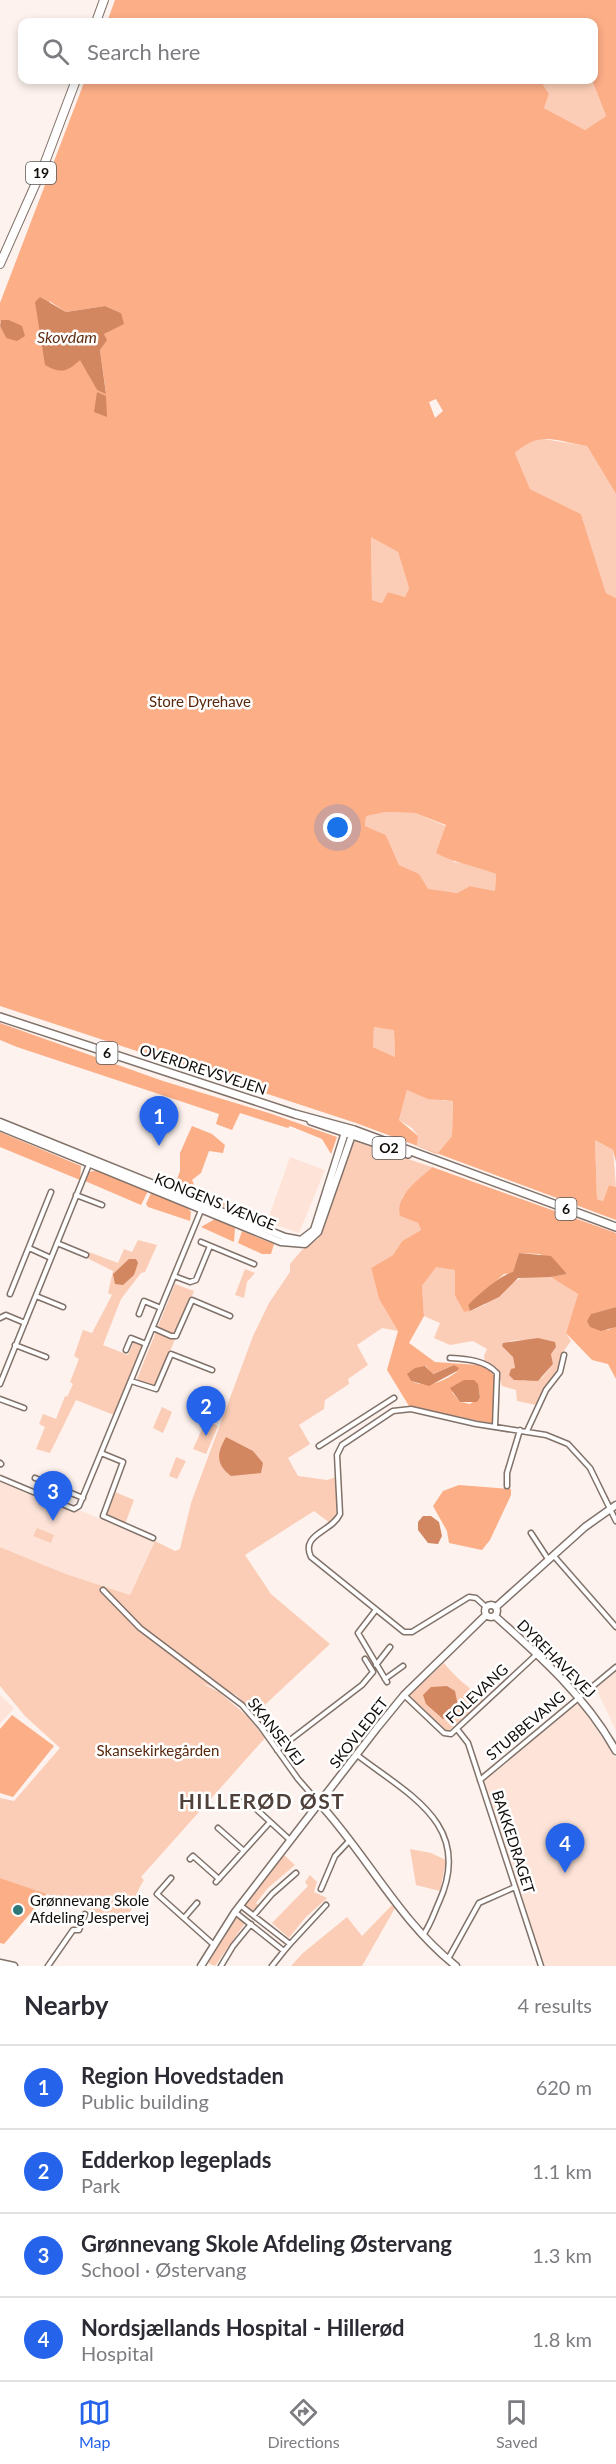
<!DOCTYPE html>
<html lang="en">
<head>
<meta charset="utf-8">
<style>
	:root { --surface:#fff; --page:#f2f2f3; --text:#2b2b33; --muted:#7c7c81; --line:#e1e1e2; --accent:#2563eb }
	body { margin:0; font-family:Lato,sans-serif; background:var(--page); color:var(--text) }
	.you { position:absolute; left:338px; top:828px; width:21px; height:21px; margin:-15px; border:4px solid #fff; border-radius:50%; background:#1a73e8; box-shadow:0 0 0 9px #1a73e833 }
	.badge { display:grid; place-items:center; width:39px; height:39px; border-radius:50%; background:var(--accent); color:#fff; font-size:20px; font-weight:700 }
	.pin { position:absolute; translate:-50% -50px; filter:drop-shadow(0 2px 3px #0008) }
	.pin::after { content:''; position:absolute; top:32px; width:21px; height:18px; background:inherit; clip-path:polygon(0 0,100% 0,50% 100%) }
	.list { margin:0; padding:0; list-style:none }
	h2 { display:flex; justify-content:space-between; align-items:center; height:78px; margin:0; padding:0 24px; font-size:26px }
	h2 small { font-size:20px; font-weight:400; color:var(--muted) }
	.list li { display:grid; grid-template-columns:39px 1fr auto; gap:18px; align-items:center; box-sizing:border-box; height:84px; padding:0 24px; border-top:2px solid var(--line) }
	.list b { display:block; font-size:22px; white-space:nowrap }
	.list p { margin:0; font-size:20px; white-space:nowrap; color:var(--muted) }
	.list em { font-size:20px; font-style:normal; color:var(--muted) }
	.icon { flex:none; width:33px; height:33px; fill:none; stroke:currentColor; stroke-width:2; stroke-linecap:round; stroke-linejoin:round }
	.map { position:relative; flex:none; width:616px; height:1966px; overflow:hidden }
	.search { position:absolute; background:var(--surface); box-shadow:0 3px 9px #0003; left:18px; right:18px; top:18px; height:66px; display:flex; align-items:center; gap:15px; box-sizing:border-box; padding:0 21px; border-radius:12px; color:var(--muted); font-size:22px }
	.sheet { height:414px; background:var(--surface) }
	nav { display:flex; justify-content:space-around; align-items:center; box-sizing:border-box; height:84px; border-top:2px solid var(--line); background:var(--surface); font-size:16px; color:var(--muted) }
	nav a { display:grid; justify-items:center; gap:3px }
	nav .on { color:var(--accent) }
	.map>svg:first-child { display:block }
	.built { fill:#fee4d8 }
	.green { fill:#fbcdb6; fill-rule:evenodd }
	.forest { fill:#fcae87; fill-rule:evenodd }
	.water { fill:#d28761 }
	.lines { fill:none; stroke-linecap:round; stroke-linejoin:round }
	.street-casing { stroke:#81726a; stroke-width:7 }
	.secondary-casing { stroke:#81726a; stroke-width:9 }
	.primary-casing { stroke:#81726a; stroke-width:10 }
	.highway-casing { stroke:#81726a; stroke-width:10 }
	.street { stroke:#fff; stroke-width:4 }
	.secondary { stroke:#fff; stroke-width:6 }
	.primary { stroke:#fff; stroke-width:7 }
	.highway { stroke:#fff; stroke-width:8 }
	.poi-dot { fill:#2e7879; stroke:#fff; stroke-width:2 }
	.labels { text-anchor:middle; stroke-width:5; stroke-linejoin:round; paint-order:stroke }
	.shield { fill:#fff; stroke:#595654; stroke-width:1.5 }
	.shield-label { font-size:14px; font-weight:bold; fill:#120d0a }
	.park-label { font-size:15px; fill:#59280c; stroke:#fff }
	.street-label { font-size:15px; fill:#120d0a; stroke:#fff }
	.poi-label { font-size:15px; fill:#120d0a; stroke:#fff; text-anchor:start }
	.water-label { font-size:16px; font-style:italic; fill:#612f14; stroke:#fff }
	.district-label { font-size:21px; font-weight:bold; letter-spacing:1.5px; fill:#50423b; stroke:#fff }
</style>
</head>
<body>
<div class="map">
<svg width="616" height="1966" viewBox="0 0 616 1966">
	<rect width="100%" height="100%" fill="#fdf2ed"/>
	<!-- built -->
	<path class="built" d="M 290,1157 L 325,1170 L 299,1233 L 267,1222 Z
		M 0,1478 L 155,1541 L 130,1595 L 66,1574 L 0,1547 Z
		M 616,1672 L 616,1731 L 596,1688 Z
		M 0,1695 L 14,1708 L 0,1724 Z
		M 577,1700 L 616,1758 L 616,1966 L 544,1966 L 482,1781 Z"/>
	<!-- green -->
	<path class="green" d="M 540,80 L 592,80 L 606,116 L 585,130 L 544,108 L 549,94 Z
		M 537,438 L 587,446 L 616,494 L 616,598 L 606,593 L 581,514 L 530,489 L 515,453 L 528,441 Z
		M 371,536 L 398,552 L 409,588 L 405,597 L 388,592 L 382,603 L 372,600 Z
		M 385,812 L 415,813 L 446,826 L 454,862 L 471,864 L 496,874 L 495,891 L 470,886 L 457,893 L 428,890 L 419,875 L 399,865 L 386,835 L 365,826 L 366,815 Z
		M 374,1027 L 394,1029 L 395,1057 L 373,1047 Z
		M 407,1090 L 444,1101 L 453,1101 L 452,1136 L 437,1154 L 417,1146 L 418,1136 L 412,1128 L 399,1120 Z
		M 595,1140 L 613,1150 L 616,1187 L 609,1185 L 603,1201 L 597,1199 Z
		M 354,1141 L 432,1167 L 402,1197 L 400,1216 L 418,1223 L 421,1230 L 402,1241 L 393,1255 L 371,1268 L 379,1299 L 398,1331 L 382,1328 L 357,1345 L 368,1365 L 348,1379 L 349,1384 L 325,1400 L 324,1409 L 299,1425 L 310,1444 L 288,1458 L 298,1476 L 327,1480 L 336,1477 C 337,1494 342,1510 330,1523 L 314,1511 L 245,1555 L 271,1594 L 330,1644 L 255,1714 L 236,1695 L 201,1683 L 219,1692 L 247,1716 L 265,1738 L 141,1877 L 144,1880 C 131,1899 139,1908 119,1923 L 79,1905 L 0,1878 L 0,1798 L 14,1801 L 60,1748 L 25,1716 L 0,1686 L 0,1547 L 66,1574 L 130,1595 L 155,1541 L 175,1551 L 180,1549 L 191,1503 L 253,1336 L 269,1303 L 290,1272 L 290,1264 L 302,1250 L 318,1239 Z
		M 138,1240 L 157,1245 L 145,1272 L 141,1273 L 121,1299 L 103,1345 L 128,1355 L 134,1341 L 142,1345 L 114,1415 L 76,1400 L 50,1453 L 36,1449 L 45,1427 L 39,1424 L 43,1414 L 56,1419 L 65,1396 L 67,1397 L 73,1384 L 70,1382 L 79,1359 L 74,1356 L 83,1330 L 92,1333 L 112,1295 L 108,1293 L 113,1271 L 87,1258 L 89,1252 L 118,1263 L 124,1249 L 132,1252 Z
		M 436,1266 L 455,1270 L 455,1296 L 464,1312 C 503,1306 508,1266 550,1277 C 560,1280 570,1289 578,1294 L 566,1333 L 571,1341 L 563,1352 L 556,1374 L 536,1405 L 517,1401 L 516,1390 L 502,1386 L 497,1369 L 485,1362 L 484,1356 L 487,1349 L 473,1341 L 450,1345 L 434,1338 L 440,1323 L 424,1316 L 422,1286 ZM 520,1340 L 556,1347 L 551,1354 L 553,1364 L 542,1378 L 522,1381 L 515,1368 L 510,1341 Z
		M 245,1269 L 255,1273 L 247,1282 L 244,1298 L 235,1295 Z
		M 175,1284 L 194,1291 L 156,1387 L 137,1379 Z
		M 162,1407 L 172,1412 L 163,1433 L 153,1428 Z
		M 203,1419 L 218,1426 L 206,1454 L 193,1449 L 203,1427 Z
		M 176,1457 L 186,1461 L 177,1479 L 169,1476 Z
		M 115,1492 L 134,1500 L 125,1524 L 105,1517 Z
		M 37,1528 L 54,1535 L 51,1543 L 33,1536 Z
		M 444,1663 C 456,1679 469,1686 483,1701 L 447,1732 L 409,1695 Z
		M 410,1849 L 431,1853 L 446,1860 L 440,1891 L 416,1885 Z
		M 284,1855 L 295,1865 L 268,1888 L 256,1903 L 259,1906 L 254,1913 L 245,1905 Z
		M 310,1875 L 317,1882 L 314,1892 L 327,1898 L 305,1918 L 289,1938 L 272,1923 L 308,1886 L 305,1882 Z
		M 392,1905 L 395,1908 L 362,1966 L 291,1966 L 303,1953 L 347,1917 L 362,1936 Z
		M 237,1917 L 245,1923 L 215,1966 L 208,1963 Z"/>
	<!-- forest -->
	<path class="forest" d="M 115,0 L 616,0 L 616,494 L 587,446 C 556,441 540,430 515,453 L 530,489 L 581,514 L 606,593 L 616,598 L 616,1162 L 613,1150 L 595,1140 L 597,1199 L 603,1201 L 609,1185 L 616,1187 L 616,1220 L 356,1123 L 0,1006 L 0,326 L 6,338 L 19,326 L 9,320 L 1,320 L 0,324 L 0,303 L 85,80 L 540,80 L 549,94 L 544,108 L 585,130 L 606,116 L 592,80 L 594,22 L 107,22 ZM 49,301 L 66,312 L 105,306 L 121,313 L 104,334 L 106,340 L 100,350 L 106,393 L 97,390 ZM 436,399 L 443,411 L 435,418 L 429,402 ZM 371,537 L 398,552 L 409,588 L 405,597 L 388,592 L 382,603 L 372,600 ZM 385,812 L 415,813 L 446,825 L 436,853 C 455,863 476,866 496,874 L 495,891 L 470,886 L 457,893 L 428,889 L 419,874 L 399,865 L 386,835 L 365,826 L 366,816 ZM 374,1027 L 394,1030 L 395,1057 L 373,1047 ZM 407,1090 L 428,1099 L 453,1101 L 452,1136 L 437,1154 L 417,1146 L 418,1136 L 399,1120 Z
		M 0,1023 L 163,1081 L 272,1114 L 337,1137 L 331,1154 L 322,1139 L 290,1126 L 288,1128 L 240,1113 L 232,1130 L 216,1124 L 219,1114 L 17,1047 L 0,1040 Z
		M 192,1126 L 212,1134 L 225,1145 L 223,1153 L 209,1151 L 201,1173 L 192,1180 L 198,1193 L 246,1211 L 245,1215 L 174,1188 L 180,1171 L 180,1153 Z
		M 0,1132 L 81,1166 L 80,1180 L 0,1147 Z
		M 432,1167 L 616,1233 L 616,1307 L 592,1314 L 587,1321 L 608,1330 L 616,1326 L 616,1379 L 608,1364 L 592,1360 L 566,1333 L 578,1294 L 551,1277 L 567,1274 L 540,1254 L 519,1253 L 513,1273 L 504,1274 L 468,1305 L 470,1311 L 464,1312 L 455,1296 L 455,1270 L 436,1267 L 422,1286 L 424,1316 L 409,1343 L 435,1362 L 478,1365 L 489,1369 L 496,1378 L 498,1425 L 409,1406 L 387,1370 L 398,1331 L 379,1299 L 371,1268 L 393,1255 L 402,1241 L 421,1230 L 418,1223 L 400,1216 C 395,1195 418,1181 432,1167 ZM 454,1365 L 457,1372 C 442,1382 428,1389 411,1381 L 409,1377 L 426,1366 L 432,1374 ZM 468,1380 L 479,1390 L 480,1397 L 470,1404 L 460,1402 L 452,1392 Z
		M 98,1170 L 148,1191 L 141,1205 L 85,1181 L 89,1172 Z
		M 151,1193 L 188,1208 L 191,1212 L 190,1221 L 148,1207 L 146,1204 Z
		M 215,1219 L 235,1228 L 234,1242 L 201,1227 Z
		M 242,1231 L 274,1244 L 271,1254 L 262,1254 L 238,1243 Z
		M 459,1485 L 511,1489 L 511,1495 L 490,1540 L 482,1550 L 449,1543 L 447,1531 L 433,1506 L 443,1491 Z
		M 12,1715 L 54,1746 L 13,1797 L 0,1793 L 0,1729 Z
		M 0,1878 L 47,1894 L 4,1944 L 0,1943 Z"/>
	<!-- water -->
	<path class="water" d="M 40,297 L 66,312 L 105,306 L 121,313 L 124,324 L 104,334 L 107,340 L 100,350 L 106,394 L 97,390 L 80,360 C 67,372 61,374 45,365 L 35,302 Z
		M 1,320 L 9,320 L 22,326 L 25,336 L 17,341 L 6,338 L 0,326 Z
		M 97,392 L 106,396 L 107,417 L 94,412 Z
		M 519,1253 L 551,1256 L 567,1274 L 551,1277 L 518,1278 L 499,1297 L 470,1311 L 468,1305 C 478,1295 500,1275 513,1272 Z
		M 129,1259 L 136,1259 L 138,1263 L 134,1275 L 123,1285 L 115,1284 L 113,1274 Z
		M 616,1307 L 616,1327 L 601,1331 L 590,1327 L 587,1321 L 591,1314 Z
		M 538,1338 L 555,1342 L 556,1347 L 551,1354 L 553,1364 L 538,1381 L 514,1380 L 509,1375 L 511,1369 L 515,1368 L 513,1357 L 502,1346 L 503,1343 Z
		M 454,1365 L 459,1368 L 457,1371 L 429,1386 L 411,1381 L 407,1374 L 415,1368 L 425,1366 L 433,1374 Z
		M 464,1380 L 474,1380 L 478,1384 L 480,1397 L 477,1402 L 460,1402 L 450,1388 Z
		M 226,1437 L 253,1451 L 263,1463 L 261,1473 L 231,1476 C 215,1464 217,1453 226,1437 Z
		M 423,1516 L 431,1516 L 439,1522 L 442,1536 L 438,1544 L 428,1543 L 418,1530 L 418,1522 Z
		M 447,1686 L 455,1691 L 458,1706 L 450,1717 L 443,1719 L 426,1704 L 423,1695 L 431,1687 Z"/>
	<g class="lines">
		<defs>
			<path id="street" d="M 76,1195 L 102,1205
				M 201,1242 L 254,1264
				M 57,1243 L 86,1255
				M 29,1248 L 51,1258
				M 174,1276 L 190,1282 L 196,1280 L 210,1246
				M 10,1294 L 51,1192
				M 36,1296 L 63,1307
				M 139,1314 L 144,1301 L 161,1308
				M 0,1318 L 6,1315 L 25,1323
				M 153,1328 L 171,1336 L 176,1336 L 192,1300 L 230,1316
				M 15,1345 L 46,1357
				M 126,1350 L 131,1338 L 146,1344
				M 450,1358 C 467,1359 485,1360 497,1373 L 495,1427
				M 131,1381 L 156,1389 L 171,1354 L 212,1370
				M 0,1384 L 90,1162
				M 0,1399 L 24,1408
				M 527,1431 L 546,1390 L 560,1372 L 564,1355
				M 319,1446 L 394,1398
				M 101,1453 L 123,1462 L 103,1516 L 153,1538
				M 0,1463 L 1,1464
				M 0,1478 L 74,1509 L 79,1506 L 202,1208
				M 35,1478 L 83,1498
				M 507,1486 L 507,1473 L 520,1430
				M 531,1533 L 548,1559
				M 553,1555 L 616,1627
				M 103,1590 L 140,1628 L 242,1705 L 261,1727 L 298,1779 L 319,1803
				M 486,1607 L 476,1598 L 469,1597 L 412,1632 L 404,1632 L 311,1557 C 300,1534 332,1532 340,1514 L 337,1455 L 342,1445 L 393,1411 L 411,1409 L 476,1424 L 546,1435 L 568,1444 L 590,1468 L 616,1521
				M 375,1611 L 358,1633 L 387,1682
				M 376,1665 L 390,1647
				M 385,1679 L 403,1666
				M 404,1695 L 444,1733 L 451,1734 L 537,1654
				M 457,1729 L 468,1743 L 541,1966
				M 277,1750 L 362,1685 L 373,1672 L 365,1659
				M 357,1755 C 409,1795 474,1825 439,1902 C 434,1913 430,1926 423,1935
				M 480,1780 L 616,1667
				M 242,1796 L 290,1840
				M 218,1828 L 244,1851
				M 190,1859 L 193,1856 L 219,1879
				M 171,1878 L 157,1894 L 214,1945
				M 216,1882 L 270,1822
				M 321,1889 L 335,1856 L 350,1840
				M 235,1912 L 284,1951 L 290,1944 L 240,1905
				M 254,1915 L 272,1894 L 296,1873
				M 184,1918 L 197,1903
				M 290,1944 L 326,1905
				M 448,1959 L 479,1903 L 515,1887
				M 48,1966 L 73,1930 L 79,1930 L 85,1914
				M 221,1966 L 233,1946 L 251,1924
				M 272,1966 L 284,1951"/>
			<path id="secondary" d="M 0,1122 L 285,1237 L 301,1240 L 314,1230 L 346,1129
				M 0,1127 L 281,1242 L 305,1244 L 318,1232 L 353,1132
				M485 1611a6 6 0 1 1 12 0a6 6 0 1 1-12 0Z
				M 496,1607 L 585,1527 L 616,1505
				M 495,1616 C 541,1657 586,1697 616,1751
				M 319,1803 C 367,1855 399,1921 456,1966
				M 0,1963 L 14,1966
				M 201,1966 L 235,1912 L 377,1728 L 404,1695 L 486,1615"/>
			<path id="primary" d="M 0,1017 L 295,1114 L 354,1130 L 616,1227
				M 311,1121 L 408,1154"/>
			<path id="highway" d="M 96,22 L 104,0
				M 0,264 L 44,165 L 76,80"/>
		</defs>
		<!-- street casing -->
		<use href="#street" class="street-casing"/>
		<!-- secondary casing -->
		<use href="#secondary" class="secondary-casing"/>
		<!-- primary casing -->
		<use href="#primary" class="primary-casing"/>
		<!-- highway casing -->
		<use href="#highway" class="highway-casing"/>
		<!-- street -->
		<use href="#street" class="street"/>
		<!-- secondary -->
		<use href="#secondary" class="secondary"/>
		<!-- primary -->
		<use href="#primary" class="primary"/>
		<!-- highway -->
		<use href="#highway" class="highway"/>
	</g>
	<!-- markers -->
	<circle class="poi-dot" cx="18" cy="1910" r="6"/>
	<g class="labels">
		<!-- shield labels -->
		<g class="shield">
			<rect x="26" y="162" width="30" height="22" rx="4.5"/>
			<rect x="96.5" y="1042" width="21" height="22" rx="4.5"/>
			<rect x="372.5" y="1137" width="33" height="22" rx="4.5"/>
			<rect x="555.5" y="1198" width="21" height="22" rx="4.5"/>
		</g>
		<g class="shield-label">
			<text x="41" y="178">19</text>
			<text x="107" y="1058">6</text>
			<text x="389" y="1153">O2</text>
			<text x="566" y="1214">6</text>
		</g>
		<!-- park labels -->
		<g class="park-label">
			<text x="200" y="707">Store Dyrehave</text>
			<text x="158" y="1756">Skansekirkegården</text>
		</g>
		<!-- street labels -->
		<g class="street-label">
			<text transform="translate(203 1070) rotate(18)" y="5">OVERDREVSVEJEN</text>
			<text transform="translate(215 1202) rotate(22)" y="5">KONGENS VÆNGE</text>
			<text transform="translate(556 1659) rotate(45)" y="5">DYREHAVEVEJ</text>
			<text transform="translate(477 1694) rotate(-43)" y="5">FOLEVANG</text>
			<text transform="translate(526 1726) rotate(-40)" y="5">STUBBEVANG</text>
			<text transform="translate(276 1732) rotate(52)" y="5">SKANSEVEJ</text>
			<text transform="translate(359 1733) rotate(-52)" y="5">SKOVLEDET</text>
			<text transform="translate(513 1842) rotate(72)" y="5">BAKKEDRAGET</text>
		</g>
		<!-- poi labels -->
		<g class="poi-label">
			<text x="30" y="1906">Grønnevang Skole<tspan x="30" dy="17">Afdeling Jespervej</tspan></text>
		</g>
		<!-- water labels -->
		<g class="water-label">
			<text x="67" y="343">Skovdam</text>
		</g>
		<!-- district labels -->
		<g class="district-label">
			<text x="262" y="1809">HILLERØD ØST</text>
		</g>
	</g>
</svg>
<div class="you"></div>
<div class="pin badge" style="left:159px;top:1146px">1</div>
<div class="pin badge" style="left:206px;top:1436px">2</div>
<div class="pin badge" style="left:53px;top:1521px">3</div>
<div class="pin badge" style="left:565px;top:1873px">4</div>
<div class="search"><svg class="icon" aria-label="search" viewBox="0 0 24 24"><circle cx="10" cy="10" r="6"/><path d="M15 15l6 6"/></svg>Search here</div>
</div>
<section class="sheet">
<h2>Nearby<small>4 results</small></h2>
<ul class="list">
<li><span class="badge">1</span><div><b>Region Hovedstaden</b><p>Public building</p></div><em>620 m</em></li>
<li><span class="badge">2</span><div><b>Edderkop legeplads</b><p>Park</p></div><em>1.1 km</em></li>
<li><span class="badge">3</span><div><b>Grønnevang Skole Afdeling Østervang</b><p>School · Østervang</p></div><em>1.3 km</em></li>
<li><span class="badge">4</span><div><b>Nordsjællands Hospital - Hillerød</b><p>Hospital</p></div><em>1.8 km</em></li>
</ul>
</section>
<nav>
<a class="on"><svg class="icon" aria-label="map" viewBox="0 0 24 24"><path d="M3 6l6-2 6 2 6-2v14l-6 2-6-2-6 2zM9 4v14M15 6v14"/></svg>Map</a>
<a><svg class="icon" aria-label="directions" viewBox="0 0 24 24"><path d="M12 3l9 9-9 9-9-9zM9 14v-3h6M13 9l2 2-2 2"/></svg>Directions</a>
<a><svg class="icon" aria-label="saved" viewBox="0 0 24 24"><path d="M7 4h10v16l-5-4-5 4z"/></svg>Saved</a>
</nav>
</body>
</html>
